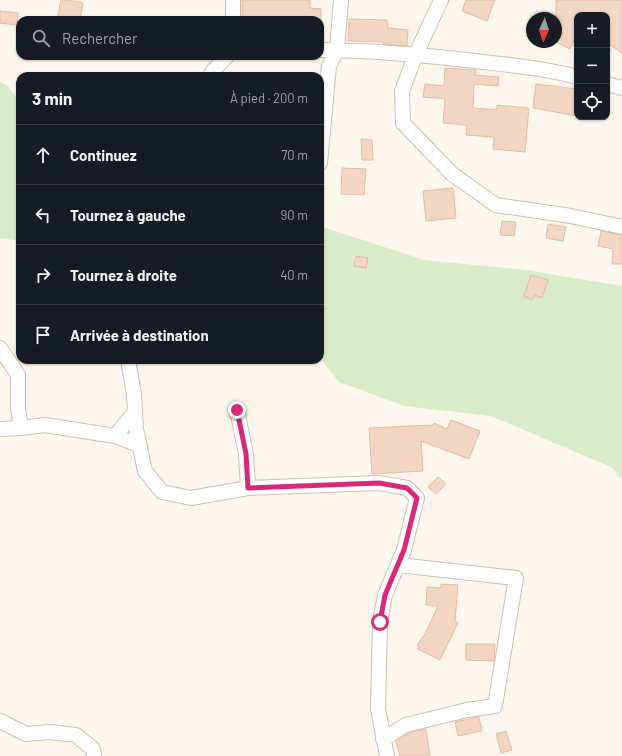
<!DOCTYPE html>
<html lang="fr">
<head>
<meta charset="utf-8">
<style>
	:root { --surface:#171b24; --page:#20242c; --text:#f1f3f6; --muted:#9ea1a6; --line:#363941 }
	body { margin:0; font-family:Barlow,sans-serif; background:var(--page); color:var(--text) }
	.controls { position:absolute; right:12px; top:12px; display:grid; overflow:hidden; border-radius:8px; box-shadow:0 1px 3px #0004 }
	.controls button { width:36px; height:36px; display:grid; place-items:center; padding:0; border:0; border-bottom:1px solid var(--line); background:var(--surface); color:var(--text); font:20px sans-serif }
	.compass { position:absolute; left:526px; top:12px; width:36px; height:36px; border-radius:50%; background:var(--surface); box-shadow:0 1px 3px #0004; rotate:184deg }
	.stop { position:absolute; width:12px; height:12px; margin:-9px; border:3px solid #db2777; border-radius:50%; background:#fff }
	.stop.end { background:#db2777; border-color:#fff; box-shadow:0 1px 4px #0008 }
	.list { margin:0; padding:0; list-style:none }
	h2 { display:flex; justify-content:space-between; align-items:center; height:52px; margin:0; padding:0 16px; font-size:17px }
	h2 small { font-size:13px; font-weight:400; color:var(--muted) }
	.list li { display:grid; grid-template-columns:26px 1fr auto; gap:12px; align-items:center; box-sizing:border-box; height:60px; padding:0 16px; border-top:1px solid var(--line) }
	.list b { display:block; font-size:15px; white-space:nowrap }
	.list em { font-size:13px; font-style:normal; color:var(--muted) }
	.icon { flex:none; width:22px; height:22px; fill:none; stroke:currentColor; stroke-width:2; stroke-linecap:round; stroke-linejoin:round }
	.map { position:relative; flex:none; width:622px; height:756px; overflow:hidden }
	.search { position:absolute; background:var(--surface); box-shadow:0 1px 3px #0004; left:16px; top:16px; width:308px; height:44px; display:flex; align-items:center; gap:10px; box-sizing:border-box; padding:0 14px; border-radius:12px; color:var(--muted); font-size:15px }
	.panel { position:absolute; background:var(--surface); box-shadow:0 1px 3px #0004; left:16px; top:72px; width:308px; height:292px; border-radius:12px }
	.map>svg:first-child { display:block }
	.green { fill:#d8ecc9 }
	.building { fill:#f3d5c3; stroke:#e6bba3 }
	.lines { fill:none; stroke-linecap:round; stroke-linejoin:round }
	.minor-casing { stroke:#d1beb0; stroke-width:16 }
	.minor { stroke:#fff; stroke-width:14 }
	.route { stroke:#db2777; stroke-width:5 }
</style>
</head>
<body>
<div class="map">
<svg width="622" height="756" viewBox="0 0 622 756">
	<rect width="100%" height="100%" fill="#fdf6ec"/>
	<!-- green -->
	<path class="green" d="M 0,82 L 8,86 L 20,102 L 20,241 L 0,238 Z
		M 320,226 L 424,260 L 525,270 L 622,286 L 622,479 L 611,467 L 491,416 L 404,406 L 339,382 L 320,358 Z"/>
	<!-- building -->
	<path class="building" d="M 61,0 L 68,0 L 83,3 L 80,20 L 57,20 Z
		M 242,0 L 310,0 L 310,8 L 321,9 L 321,20 L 242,20 Z
		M 466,0 L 495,0 L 487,21 L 462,11 Z
		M 556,0 L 622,0 L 622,53 L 607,43 L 607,15 L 577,15 L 577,35 L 570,49 L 556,42 Z
		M 0,11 L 18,13 L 17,25 L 0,23 Z
		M 349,19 L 387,20 L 388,28 L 408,30 L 407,46 L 383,44 L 384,42 L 348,41 Z
		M 445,68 L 476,70 L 475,75 L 499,77 L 498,86 L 474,84 L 473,108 L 497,110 L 497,105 L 529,108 L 525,152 L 493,149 L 494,137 L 466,135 L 467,125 L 443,123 L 445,99 L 423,97 L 425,84 L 444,86 Z
		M 536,84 L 577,89 L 577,116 L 533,108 Z
		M 361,139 L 372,140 L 373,160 L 362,160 Z
		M 342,168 L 366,169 L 364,195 L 341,194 Z
		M 453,188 L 456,218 L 426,221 L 423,191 Z
		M 502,221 L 516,222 L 514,236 L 500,235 Z
		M 548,224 L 566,227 L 563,241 L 546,238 Z
		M 601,231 L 622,235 L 622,264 L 612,264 L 613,249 L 598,246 Z
		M 356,256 L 368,258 L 366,268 L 354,266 Z
		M 531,275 L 548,280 L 542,298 L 535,295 L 532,300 L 524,296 Z
		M 451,420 L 480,431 L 469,459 L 421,441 L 423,471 L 372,474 L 369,428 L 433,425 L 434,423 L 447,429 Z
		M 438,477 L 446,484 L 436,494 L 428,487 Z
		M 441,584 L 458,585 L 455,621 L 458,623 L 440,660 L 418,649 L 419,647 L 417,645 L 425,634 L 438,606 L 426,605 L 427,587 L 441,588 Z
		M 466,644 L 495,644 L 494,661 L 466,660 Z
		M 479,717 L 482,731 L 458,736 L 455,722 Z
		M 426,729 L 430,756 L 400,756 L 396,741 L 409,733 Z
		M 506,731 L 512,750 L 501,753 L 496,734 Z"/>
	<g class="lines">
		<defs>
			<path id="minor" d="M 441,0 L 416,54 L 402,91 L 403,123 L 452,174 L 496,205 L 571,216 L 622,227
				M 233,20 L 233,0
				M 320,50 C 372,50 423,55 475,61 C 509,65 543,68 577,77
				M 213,76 L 212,72 L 227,56
				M 607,84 L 622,88
				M 320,163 L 329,66 L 337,50 L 341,0
				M 0,348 L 18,375 L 18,408 L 21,428
				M 128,360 L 134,394 L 136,429 L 145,471 L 162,492 L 191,498 L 248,488 L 379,483 L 407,488 L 417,498 L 404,550 L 385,595 L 380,622 L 378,709 L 387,756
				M 237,410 L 246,454 L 248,488
				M 0,429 L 21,428 L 45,425 L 115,436 L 139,445
				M 115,436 L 134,413
				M 0,721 L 26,734 L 50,732 L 76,735 L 93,749 L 94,756
				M 383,739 L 406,725 L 467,710 L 495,706 L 516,578 L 398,565"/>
		</defs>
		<!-- minor casing -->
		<use href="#minor" class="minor-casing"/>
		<!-- minor -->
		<use href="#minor" class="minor"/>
	</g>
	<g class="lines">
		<!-- route -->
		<path class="route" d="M 237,410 L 246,454 L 248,488 L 379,483 L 407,488 L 417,498 L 404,550 L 385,595 L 380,622"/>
	</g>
</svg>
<div class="controls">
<button>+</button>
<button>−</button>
<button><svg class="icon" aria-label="locate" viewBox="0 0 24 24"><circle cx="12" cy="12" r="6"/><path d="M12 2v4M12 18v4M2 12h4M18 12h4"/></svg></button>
</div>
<svg class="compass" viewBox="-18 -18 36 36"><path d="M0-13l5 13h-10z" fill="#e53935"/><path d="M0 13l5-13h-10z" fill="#9ea1a6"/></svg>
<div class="stop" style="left:380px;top:622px"></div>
<div class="stop end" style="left:237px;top:410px"></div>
<div class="search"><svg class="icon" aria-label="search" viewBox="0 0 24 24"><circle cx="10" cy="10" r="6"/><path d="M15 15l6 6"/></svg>Rechercher</div>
<section class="panel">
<h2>3 min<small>À pied · 200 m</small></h2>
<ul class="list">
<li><svg class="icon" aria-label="ahead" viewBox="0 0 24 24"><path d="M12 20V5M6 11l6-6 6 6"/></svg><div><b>Continuez</b></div><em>70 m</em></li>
<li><svg class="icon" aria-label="left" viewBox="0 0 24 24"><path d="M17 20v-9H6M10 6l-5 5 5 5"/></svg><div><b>Tournez à gauche</b></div><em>90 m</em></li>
<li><svg class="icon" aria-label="right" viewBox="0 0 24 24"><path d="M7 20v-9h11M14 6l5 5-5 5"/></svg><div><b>Tournez à droite</b></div><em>40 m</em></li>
<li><svg class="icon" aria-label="arrive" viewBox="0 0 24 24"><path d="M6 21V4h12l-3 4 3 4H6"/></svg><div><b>Arrivée à destination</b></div></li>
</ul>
</section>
</div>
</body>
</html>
